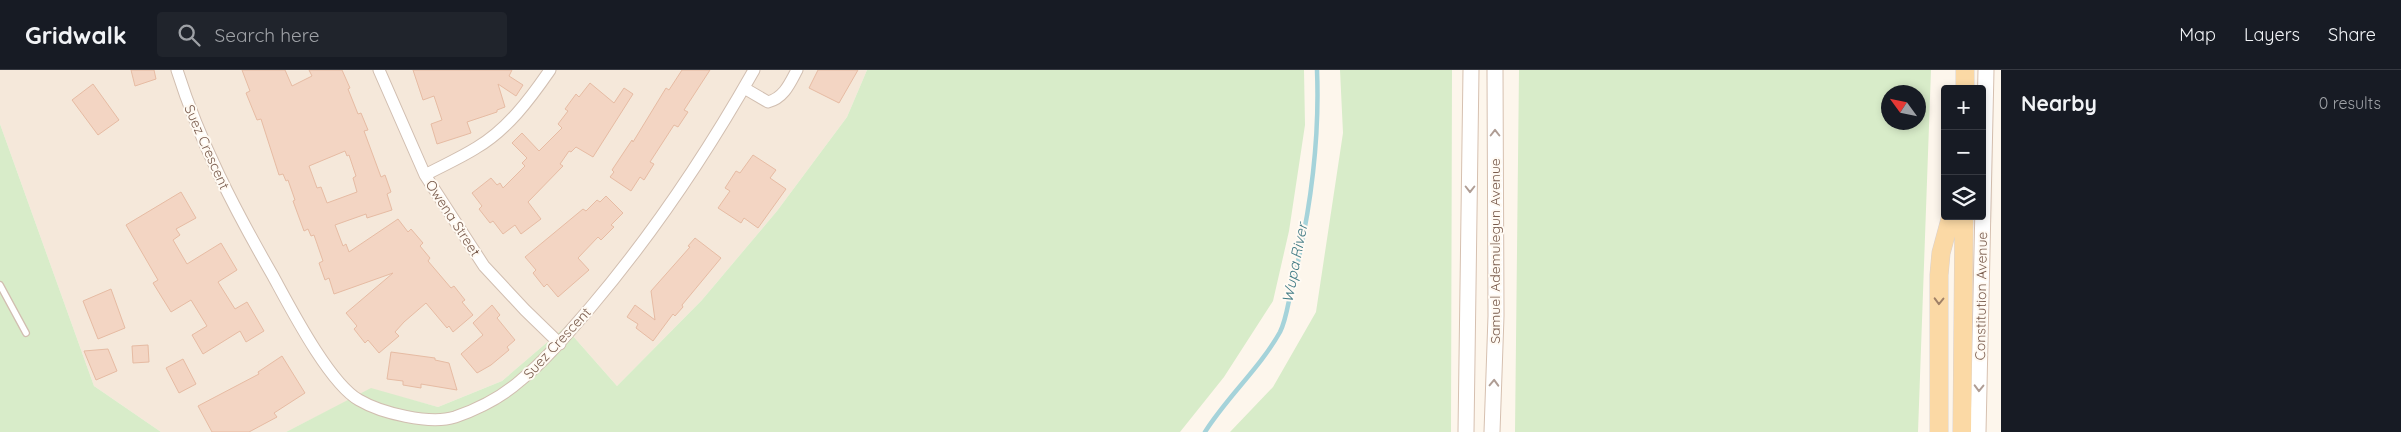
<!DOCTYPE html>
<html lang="en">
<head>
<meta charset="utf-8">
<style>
	:root { --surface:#171b24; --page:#20242c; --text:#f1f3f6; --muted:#9ea1a6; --line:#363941 }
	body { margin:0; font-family:Quicksand,sans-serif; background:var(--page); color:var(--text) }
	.controls { position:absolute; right:15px; top:15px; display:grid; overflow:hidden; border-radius:5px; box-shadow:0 2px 8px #0003 }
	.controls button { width:45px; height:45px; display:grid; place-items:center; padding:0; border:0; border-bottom:1px solid var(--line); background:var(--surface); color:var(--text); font:25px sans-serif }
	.compass { position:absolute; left:1881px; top:15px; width:45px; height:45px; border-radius:50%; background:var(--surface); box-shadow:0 2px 8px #0003; rotate:303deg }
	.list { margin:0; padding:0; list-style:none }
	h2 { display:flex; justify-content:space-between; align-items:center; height:65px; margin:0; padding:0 20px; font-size:21px }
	h2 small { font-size:16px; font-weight:400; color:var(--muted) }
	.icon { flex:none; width:28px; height:28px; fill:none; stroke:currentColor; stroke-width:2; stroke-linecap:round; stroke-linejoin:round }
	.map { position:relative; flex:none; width:2001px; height:362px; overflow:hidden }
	header { display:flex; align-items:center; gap:30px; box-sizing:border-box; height:70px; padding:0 25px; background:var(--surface); border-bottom:1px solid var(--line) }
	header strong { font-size:24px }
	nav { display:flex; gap:28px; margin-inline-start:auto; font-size:18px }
	.search { width:350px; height:45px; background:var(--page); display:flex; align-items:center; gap:12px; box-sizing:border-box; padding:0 18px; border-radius:5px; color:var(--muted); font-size:19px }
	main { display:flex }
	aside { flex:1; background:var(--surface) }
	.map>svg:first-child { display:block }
	.residential { fill:#f5e8da }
	.green { fill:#d8ecc9; fill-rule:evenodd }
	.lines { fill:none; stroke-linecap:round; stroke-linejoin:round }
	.stream { stroke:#a5d3da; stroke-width:4.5 }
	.building { fill:#f3d5c3; stroke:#e6bba3; fill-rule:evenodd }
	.service-casing { stroke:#d1beb0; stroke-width:8 }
	.minor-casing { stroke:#d1beb0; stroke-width:13 }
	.secondary-casing { stroke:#d6c0b0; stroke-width:17 }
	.primary-casing { stroke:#dad1cd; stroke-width:19 }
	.service { stroke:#fff; stroke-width:5.5 }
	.minor { stroke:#fff; stroke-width:11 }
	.secondary { stroke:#fff; stroke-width:15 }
	.primary { stroke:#fbd9a5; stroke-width:18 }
	.oneway { stroke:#af9d94 }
	.oneway2 { stroke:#a18267 }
	.labels { text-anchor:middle; stroke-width:4; stroke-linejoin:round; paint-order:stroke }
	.street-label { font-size:14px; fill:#7a5c4d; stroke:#fffaf3 }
	.water-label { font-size:15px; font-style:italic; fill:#437c86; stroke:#fffaf3 }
</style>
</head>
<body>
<header>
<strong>Gridwalk</strong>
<div class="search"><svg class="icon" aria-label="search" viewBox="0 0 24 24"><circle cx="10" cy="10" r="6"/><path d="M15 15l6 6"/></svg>Search here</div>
<nav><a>Map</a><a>Layers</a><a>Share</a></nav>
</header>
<main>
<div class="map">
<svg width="2001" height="362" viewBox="0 0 2001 362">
	<rect width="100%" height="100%" fill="#fdf6ec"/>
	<!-- residential -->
	<path class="residential" d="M 0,0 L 867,0 L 847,47 L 777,141 L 702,230 L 617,316 L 565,257 L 502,311 L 438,337 L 371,319 L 286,362 L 161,362 L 94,316 L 0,54 Z"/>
	<!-- green -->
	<path class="green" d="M 867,0 L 1304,0 L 1305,55 L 1289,161 L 1273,231 L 1224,307 L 1180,362 L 286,362 L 371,318 L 438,337 L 502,311 L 565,257 L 617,316 L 702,230 L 777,141 L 847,47 Z
		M 1340,0 L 1452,0 L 1451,362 L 1230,362 L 1273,317 L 1316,242 L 1343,63 Z
		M 1519,0 L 1931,0 L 1918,362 L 1515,362 ZM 1918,22 L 1918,52 L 1888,52 L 1888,22 Z
		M 0,54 L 94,316 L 161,362 L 0,362 Z"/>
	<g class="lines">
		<!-- stream -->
		<path class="stream" d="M 1205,362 C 1227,327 1260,298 1280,262 C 1286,250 1288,234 1291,221 C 1309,150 1320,74 1317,0"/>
	</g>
	<!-- building -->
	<path class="building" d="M 131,0 L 154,0 L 156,9 L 135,16 Z
		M 242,0 L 285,0 L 292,16 L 312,6 L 309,0 L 342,0 L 350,18 L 348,19 L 358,44 L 361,43 L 368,60 L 364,61 L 381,107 L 385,105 L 391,122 L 387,124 L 392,140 L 367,148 L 366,144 L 335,155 L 343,176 L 346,174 L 349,182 L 398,149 L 408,162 L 411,159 L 423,173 L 420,176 L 430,188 L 428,191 L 451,218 L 454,216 L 465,230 L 462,232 L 473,245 L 453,262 L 449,256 L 447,258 L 426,233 L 404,252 L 395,262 L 399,266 L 379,283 L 368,270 L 365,273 L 354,259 L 357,256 L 346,243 L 393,203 L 334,224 L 329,208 L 325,210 L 319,193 L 323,191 L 314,165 L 311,166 L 308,159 L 304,161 L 293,131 L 295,130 L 288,110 L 286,111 L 283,104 L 279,105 L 261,49 L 257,50 L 246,23 L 250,21 ZM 345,81 L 347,86 L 349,85 L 356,106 L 353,108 L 357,122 L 327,133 L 321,117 L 317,118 L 309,96 Z
		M 413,0 L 512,0 L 509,6 L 523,15 L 516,26 L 498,14 L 505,37 L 497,40 L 497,42 L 467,52 L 471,63 L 437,74 L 431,54 L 442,50 L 434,26 L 423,30 Z
		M 682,0 L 710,0 L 684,40 L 688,42 L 678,57 L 674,55 L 650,92 L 654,94 L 644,110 L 640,107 L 631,121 L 610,107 L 614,102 L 612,100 L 632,70 L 633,72 L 666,18 L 669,20 Z
		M 818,0 L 858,0 L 839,33 L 809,18 Z
		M 590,13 L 614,33 L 624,18 L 633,24 L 593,87 L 576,77 L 571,82 L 569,81 L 560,94 L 563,96 L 528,132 L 541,149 L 521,164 L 515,155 L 503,164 L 493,151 L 490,153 L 479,139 L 482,136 L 472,123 L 491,108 L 497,115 L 500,113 L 503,118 L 525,96 L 522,93 L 527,88 L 512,73 L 522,63 L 539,81 L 562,58 L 558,54 L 568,41 L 565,39 L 576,24 L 579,27 Z
		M 93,14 L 119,50 L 98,65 L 72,30 Z
		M 753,85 L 776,100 L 770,108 L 786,119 L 758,158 L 744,148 L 741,153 L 718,138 L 730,121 L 725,118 L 736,101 L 740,103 Z
		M 181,122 L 196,148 L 176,159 L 180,165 L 173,170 L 187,194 L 221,173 L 237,200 L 218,212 L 235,239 L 247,232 L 264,261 L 246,272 L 240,261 L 203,284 L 192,265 L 207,256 L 191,230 L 171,242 L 153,213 L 158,210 L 126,155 Z
		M 606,126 L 623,143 L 611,155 L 614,157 L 601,170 L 598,167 L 578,188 L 589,200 L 558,227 L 547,214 L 544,217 L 533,203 L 536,200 L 525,187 L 583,139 L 586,141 L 597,130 L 600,132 Z
		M 695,168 L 721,188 L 682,235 L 683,237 L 675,246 L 673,244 L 653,271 L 636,258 L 638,254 L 627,247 L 635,235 L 655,250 L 651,221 L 690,177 L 688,176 Z
		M 111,219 L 125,258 L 98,269 L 83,231 Z
		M 492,235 L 500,245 L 497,248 L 515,270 L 507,277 L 509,280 L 491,295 L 477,303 L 461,284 L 483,265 L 473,253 Z
		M 148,275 L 149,292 L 133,293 L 132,276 Z
		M 108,279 L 117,301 L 96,310 L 84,281 Z
		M 391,282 L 435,288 L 435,290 L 449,293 L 457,320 L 421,314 L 421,318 L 403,315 L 403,311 L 387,309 Z
		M 282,286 L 305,323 L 274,343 L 277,347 L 249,362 L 212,362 L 198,336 L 259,304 L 258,302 Z
		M 183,289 L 196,314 L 179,323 L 166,298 Z"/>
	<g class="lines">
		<defs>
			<path id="service" d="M 0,215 L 26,263"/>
			<path id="minor" d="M 177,0 C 200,73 235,140 273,206 C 290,237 329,313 359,330 C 381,343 430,355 455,347 C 478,339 503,326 521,310 C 547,289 568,263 590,238 C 652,165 707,83 754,0
				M 379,0 L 425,105 L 484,196 L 525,240 L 560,274
				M 744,18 L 768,32 C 784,28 790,13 797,0
				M 425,105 C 442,96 460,88 476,78 C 507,60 530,29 550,0"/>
			<path id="secondary" d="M 1466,362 L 1471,0
				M 1492,362 L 1496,246 L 1495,0
				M 1978,362 L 1986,0"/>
			<path id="primary" d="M 1965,19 L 1965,0
				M 1939,362 L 1939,205 L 1941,183 L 1951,146
				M 1962,362 L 1964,146"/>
		</defs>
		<!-- service casing -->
		<use href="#service" class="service-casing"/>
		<!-- minor casing -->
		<use href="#minor" class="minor-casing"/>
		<!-- secondary casing -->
		<use href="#secondary" class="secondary-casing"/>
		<!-- primary casing -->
		<use href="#primary" class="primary-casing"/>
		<!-- service -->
		<use href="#service" class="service"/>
		<!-- minor -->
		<use href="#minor" class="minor"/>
		<!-- secondary -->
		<use href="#secondary" class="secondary"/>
		<!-- primary -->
		<use href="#primary" class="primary"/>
	</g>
	<!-- one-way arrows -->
	<defs><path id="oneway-chevron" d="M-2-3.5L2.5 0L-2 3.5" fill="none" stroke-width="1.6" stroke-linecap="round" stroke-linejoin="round" transform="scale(1.25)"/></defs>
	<g class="oneway">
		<use href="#oneway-chevron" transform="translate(1495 63) rotate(-90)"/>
		<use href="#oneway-chevron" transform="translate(1470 119) rotate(90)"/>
		<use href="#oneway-chevron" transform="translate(1494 313) rotate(-88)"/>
		<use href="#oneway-chevron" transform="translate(1979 318) rotate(91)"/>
	</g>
	<use class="oneway2" href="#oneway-chevron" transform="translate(1939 231) rotate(91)"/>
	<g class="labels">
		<!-- street labels -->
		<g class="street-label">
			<text transform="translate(207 77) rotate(66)" y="5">Suez Crescent</text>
			<text transform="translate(453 148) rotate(57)" y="5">Owena Street</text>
			<text transform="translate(1495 181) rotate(-90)" y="5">Samuel Ademulegun Avenue</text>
			<text transform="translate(1981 226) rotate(-89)" y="5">Constitution Avenue</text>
			<text transform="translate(557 273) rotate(-47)" y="5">Suez Crescent</text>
		</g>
		<!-- water labels -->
		<g class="water-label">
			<text transform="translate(1295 193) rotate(-79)" y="5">Wupa River</text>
		</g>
	</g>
</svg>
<div class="controls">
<button>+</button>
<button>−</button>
<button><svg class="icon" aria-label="layers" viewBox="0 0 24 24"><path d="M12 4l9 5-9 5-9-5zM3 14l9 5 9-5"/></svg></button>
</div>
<svg class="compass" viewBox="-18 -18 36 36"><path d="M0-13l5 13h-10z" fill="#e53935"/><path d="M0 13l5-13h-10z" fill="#9ea1a6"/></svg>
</div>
<aside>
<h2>Nearby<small>0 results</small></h2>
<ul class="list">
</ul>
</aside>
</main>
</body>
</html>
